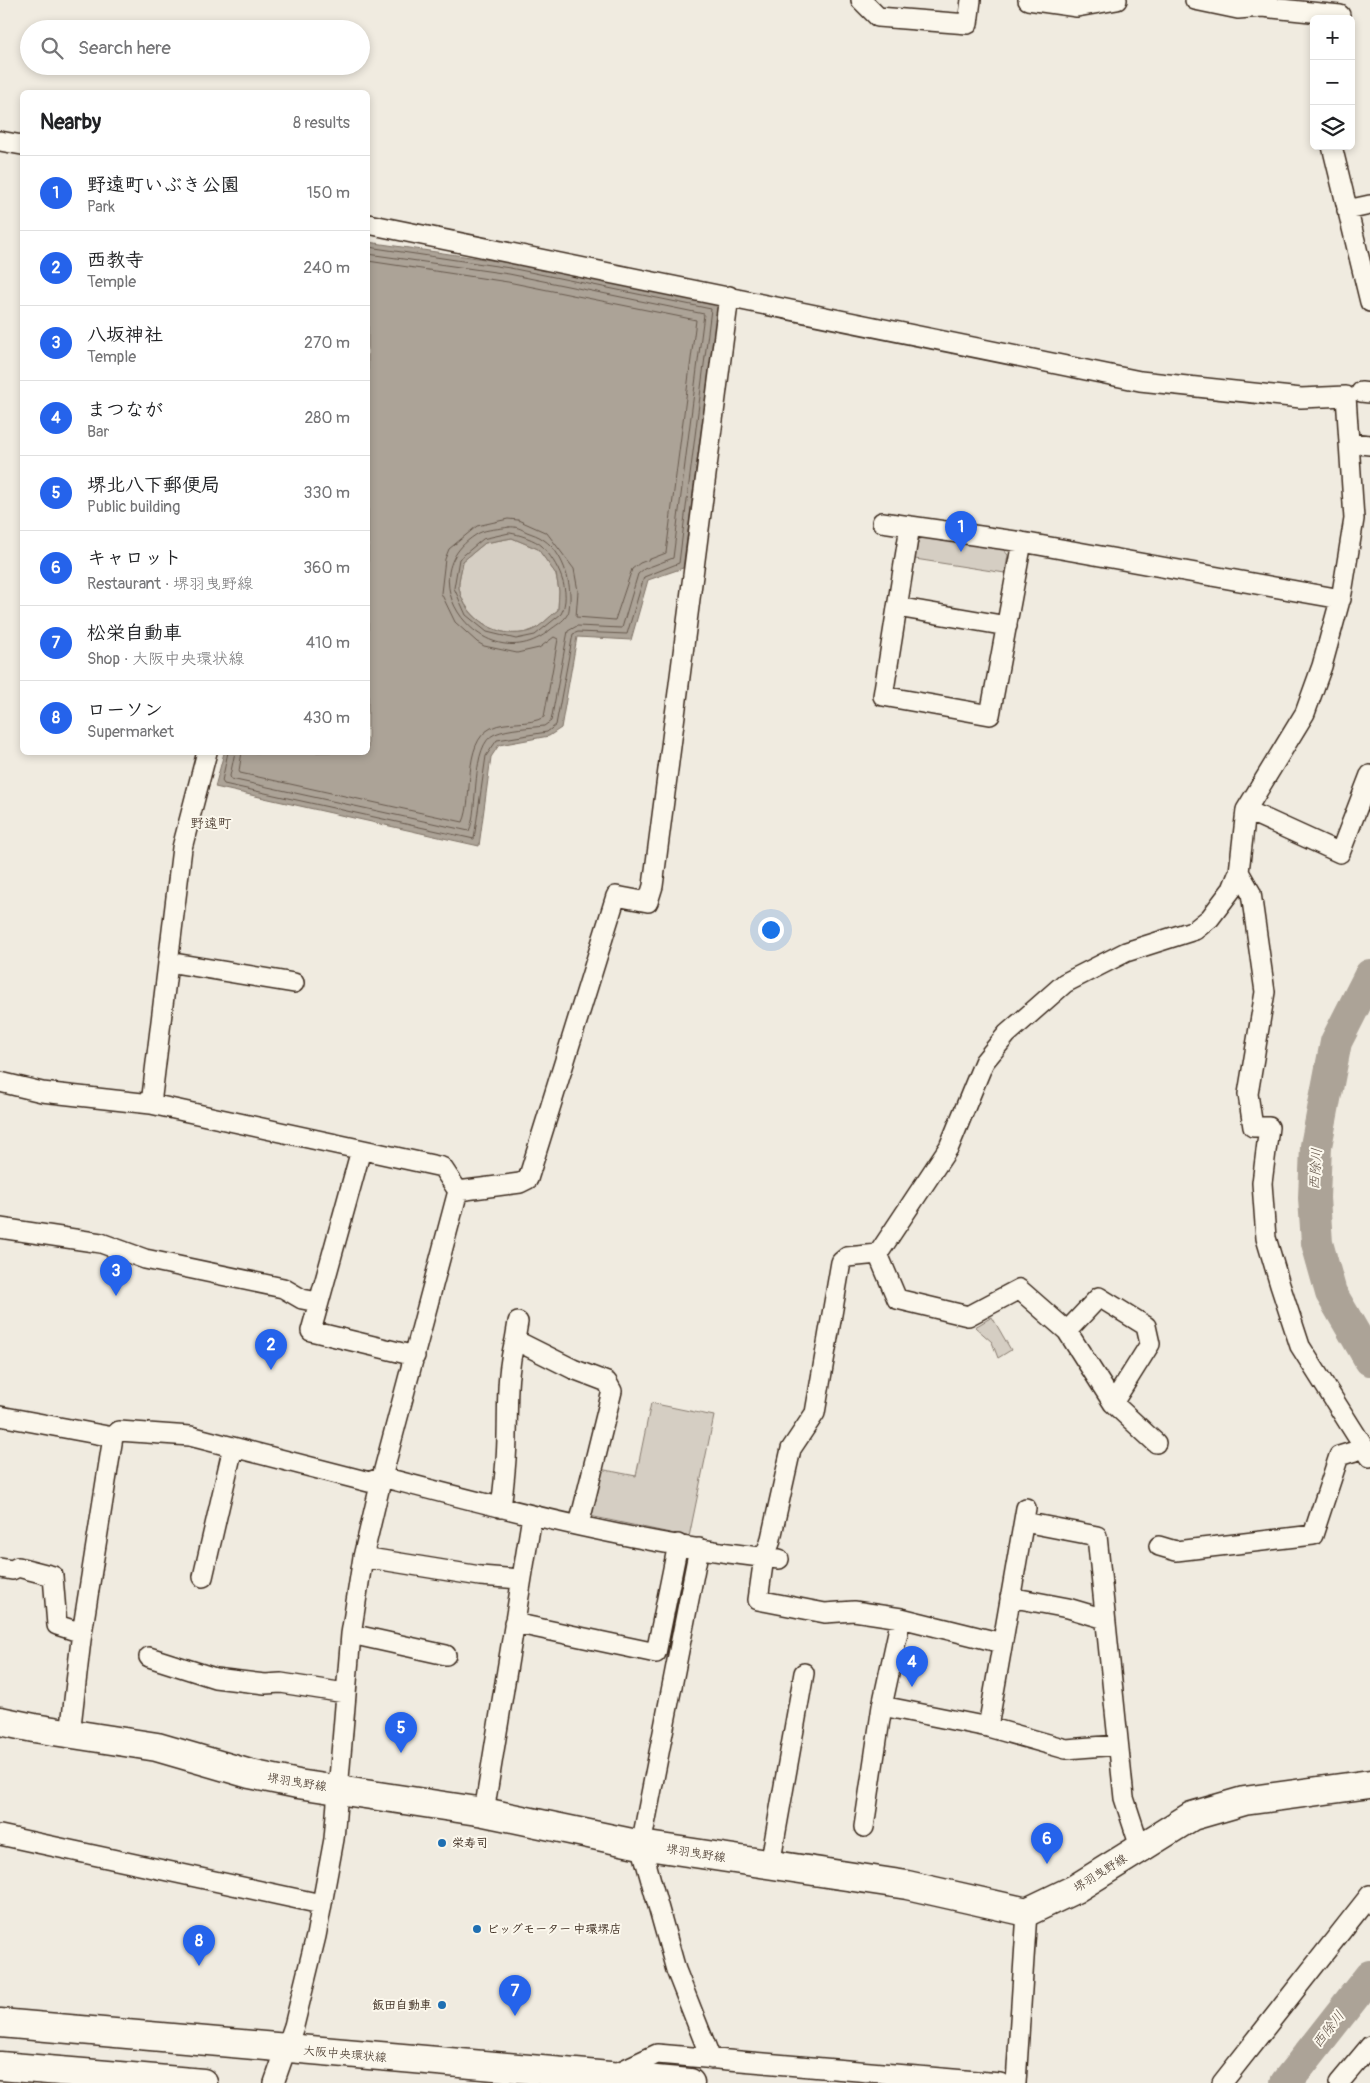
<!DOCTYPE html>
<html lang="en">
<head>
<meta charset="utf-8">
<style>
	:root { --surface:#fff; --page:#f6f6f6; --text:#202124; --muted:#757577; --line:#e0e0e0; --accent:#2563eb }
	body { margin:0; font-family:Pangolin,"Klee One",sans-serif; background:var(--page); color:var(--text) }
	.controls { position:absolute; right:15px; top:15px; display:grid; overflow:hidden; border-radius:8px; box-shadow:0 2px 8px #0003 }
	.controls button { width:45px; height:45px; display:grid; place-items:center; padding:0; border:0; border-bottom:1px solid var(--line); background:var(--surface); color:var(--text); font:25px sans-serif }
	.you { position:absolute; left:770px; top:929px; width:18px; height:18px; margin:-12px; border:4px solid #fff; border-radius:50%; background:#1a73e8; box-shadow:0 0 0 8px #1a73e833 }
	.badge { display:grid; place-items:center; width:32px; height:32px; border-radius:50%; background:var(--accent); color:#fff; font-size:16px; font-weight:700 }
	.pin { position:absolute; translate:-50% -41px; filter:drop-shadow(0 1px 2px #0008) }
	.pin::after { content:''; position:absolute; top:26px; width:18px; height:15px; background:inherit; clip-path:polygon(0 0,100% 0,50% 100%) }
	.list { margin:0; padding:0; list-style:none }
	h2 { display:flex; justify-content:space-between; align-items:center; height:65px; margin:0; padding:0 20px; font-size:21px }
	h2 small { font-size:16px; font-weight:400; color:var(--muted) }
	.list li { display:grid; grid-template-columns:32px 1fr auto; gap:15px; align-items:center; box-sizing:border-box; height:75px; padding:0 20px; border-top:1px solid var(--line) }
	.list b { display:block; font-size:19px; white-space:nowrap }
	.list p { margin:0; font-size:16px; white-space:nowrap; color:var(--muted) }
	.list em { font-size:16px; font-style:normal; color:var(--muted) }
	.icon { flex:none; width:28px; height:28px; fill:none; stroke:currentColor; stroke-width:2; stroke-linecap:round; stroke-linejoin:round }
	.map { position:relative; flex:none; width:1370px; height:2083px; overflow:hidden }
	.search { position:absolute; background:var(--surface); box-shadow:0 2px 8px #0003; left:20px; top:20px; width:350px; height:55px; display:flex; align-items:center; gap:12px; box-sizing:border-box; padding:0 18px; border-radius:28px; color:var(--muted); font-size:19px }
	.panel { position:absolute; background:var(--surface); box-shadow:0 2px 8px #0003; left:20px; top:90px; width:350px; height:665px; border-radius:8px }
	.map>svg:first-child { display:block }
	.green { fill:#d5cec3; stroke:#887c70 }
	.water { fill:#aca397; stroke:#7f7367; fill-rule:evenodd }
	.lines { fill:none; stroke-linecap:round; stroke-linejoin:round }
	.shore { stroke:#685a4e; stroke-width:1 }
	.river { stroke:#aca397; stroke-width:32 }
	.street-casing { stroke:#3b2a1e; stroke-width:22 }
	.primary-casing { stroke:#3b2a1e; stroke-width:31 }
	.street { stroke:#fbf7ec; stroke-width:19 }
	.primary { stroke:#fbf7ec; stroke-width:28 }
	.poi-dot { fill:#1f6fb2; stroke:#fbf7ec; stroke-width:2 }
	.labels { text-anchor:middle; stroke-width:4; stroke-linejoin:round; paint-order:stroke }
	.street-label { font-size:12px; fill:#3b2a1e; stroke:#fbf7ec }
	.poi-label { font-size:12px; font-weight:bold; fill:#3b2a1e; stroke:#fbf7ec; text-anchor:start }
	.neighbourhood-label { font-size:14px; fill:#3b2a1e; stroke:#fbf7ec }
	.water-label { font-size:14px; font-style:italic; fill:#635448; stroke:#fbf7ec }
</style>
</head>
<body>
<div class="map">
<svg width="1370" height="2083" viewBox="0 0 1370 2083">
	<rect width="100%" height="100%" fill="#f0ebe0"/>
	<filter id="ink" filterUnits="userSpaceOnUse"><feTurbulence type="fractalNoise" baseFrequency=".02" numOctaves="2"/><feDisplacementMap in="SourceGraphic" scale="10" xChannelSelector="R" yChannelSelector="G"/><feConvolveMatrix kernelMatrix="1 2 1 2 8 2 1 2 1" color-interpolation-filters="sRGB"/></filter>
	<g filter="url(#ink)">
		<!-- green -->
		<path class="green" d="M 925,537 L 1003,549 L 1008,555 L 1005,573 L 915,559 L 918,540 Z
			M 512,538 L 538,549 L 556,574 L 559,591 L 558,610 C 550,616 540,628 530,631 C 501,641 465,619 459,588 C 458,581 462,569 463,561 L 485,543 Z
			M 992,1317 L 1011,1350 L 998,1358 L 992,1342 L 975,1327 Z
			M 651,1403 L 714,1416 L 689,1537 L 590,1516 L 600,1469 L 636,1476 Z"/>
		<!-- water -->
		<path class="water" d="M 368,242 L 511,263 L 718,305 L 683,568 L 648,580 L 631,640 L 577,637 L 561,728 L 549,736 L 499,745 L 491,757 L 479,846 L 215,787 L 224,753 L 368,752 ZM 512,538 L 538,549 L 556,574 L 559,591 L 558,610 C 550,616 540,628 530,631 C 501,641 464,619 459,588 C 458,580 462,569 463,561 L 485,543 Z"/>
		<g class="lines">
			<!-- shore -->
			<path class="shore" d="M 509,527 C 516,526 521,529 527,532 C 532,534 539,536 544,540 C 562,552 571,580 570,601 C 569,605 570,611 567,615 C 564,621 555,626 550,630 C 487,683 402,577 479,533 C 487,529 500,529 509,527 Z
				M 510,533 C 518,534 536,540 542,546 C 557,562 573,592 561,614 L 535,635 L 516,639 L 487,632 L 466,615 L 454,588 L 459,559 L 483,539 Z
				M 228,752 L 222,781 L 224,784 L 474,839 L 486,756 L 497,740 L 547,732 L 556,725 L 573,634 L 578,632 L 627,634 L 644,577 L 679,563 L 711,309 L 510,268 L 368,247
				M 235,752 L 230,776 L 231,779 L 469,831 C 479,810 470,744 495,734 C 510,728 529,728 544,726 L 551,721 L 568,631 L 577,626 L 622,628 L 638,574 L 644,569 L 673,558 L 704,314 L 509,274 L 368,254
				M 242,752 L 239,771 L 240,773 L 463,822 C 474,798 462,743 491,728 C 507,720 529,726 544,717 L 558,639 L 554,637 L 539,648 L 517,653 L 484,646 L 477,642 L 455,622 L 441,593 L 445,559 L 449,549 L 477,526 L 508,519 L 518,520 L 547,533 L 574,569 L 578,591 L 576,617 L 615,620 L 632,569 L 640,563 L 666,553 L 696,320 L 508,282 L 368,261"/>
			<!-- river -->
			<path class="river" d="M 1370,975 L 1336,1042 L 1316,1146 L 1314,1198 L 1317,1243 L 1331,1293 L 1370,1360
				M 1286,2083 L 1370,1976"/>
			<defs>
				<path id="street" d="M 861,0 L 878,17 L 968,24 L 971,0
					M 1028,0 L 1077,7 L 1117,0
					M 1195,0 L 1238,9 L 1262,7 L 1340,15
					M 0,141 L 22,145
					M 1332,146 L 1370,302
					M 1347,210 L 1370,205
					M 368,224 L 1140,381 L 1301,398 L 1346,396 L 1354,519 L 1342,593 L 1322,666 L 1305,713 L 1246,810 L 1239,872 L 1232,889 L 1210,918 L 1195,930 L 1126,952 L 1065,983 L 1007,1034 L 984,1062 L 949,1147 L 878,1254 L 847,1257 L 841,1262 L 815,1413 L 791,1449 L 770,1543 L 764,1557 L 758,1600 L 825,1613 L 854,1611 L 901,1618
					M 1361,392 L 1370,393
					M 1350,443 L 1370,445
					M 882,522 L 1022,542 L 1341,599
					M 910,526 L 883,696 L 990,715 L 1022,542
					M 897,607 L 1007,626
					M 1246,810 L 1340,853 L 1370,775
					M 1239,872 L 1251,893 L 1265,992 L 1248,1094 L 1253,1127 L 1269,1127 L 1262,1183 L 1266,1238 L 1280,1285 L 1300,1346 L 1370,1457
					M 168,962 L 294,983
					M 0,1082 L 42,1092 L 151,1104 L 442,1167 L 458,1191 L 382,1477 L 363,1557 L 351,1634 L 334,1839 L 316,1936 L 294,2026 L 274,2083
					M 151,1104 L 182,848 L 207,752
					M 361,1150 L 311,1331 L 415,1356
					M 458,1191 L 520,1183 L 528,1179 L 616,896 L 648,902 L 653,886 L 729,296
					M 0,1228 L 101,1243 L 145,1259 L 283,1288 L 302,1299 L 318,1302
					M 878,1254 L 897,1299 L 968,1316 L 1019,1289 L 1067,1331 L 1113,1403 L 1156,1443
					M 518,1322 L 515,1340 L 573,1369 L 607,1382 L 612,1391 L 579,1525
					M 1067,1331 L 1099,1297 L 1146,1326 L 1150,1344 L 1113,1403
					M 0,1416 L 113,1437 L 119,1431 L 190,1436 L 369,1482 L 382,1477 C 512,1511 645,1546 779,1559
					M 501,1508 C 504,1483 507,1460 507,1435 C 508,1400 506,1375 515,1340
					M 1024,1522 L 1097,1536 L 1124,1798 L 1140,1847
					M 1159,1546 L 1176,1551 L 1313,1535 L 1339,1456 L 1365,1448
					M 699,1548 L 641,1845 L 676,1970 L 711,2059
					M 363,1557 L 480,1576 L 520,1579
					M 0,1568 L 12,1570 L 18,1567 L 53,1576 L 57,1625 L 82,1633
					M 203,1577 L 233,1447
					M 1010,1597 L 1068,1608 L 1105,1619
					M 514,1623 L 656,1653 L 678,1544
					M 351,1634 L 446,1655
					M 149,1657 L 215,1678 L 265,1684 L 281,1683 L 345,1693
					M 882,1706 L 988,1727 L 1066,1749 L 1118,1745
					M 988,1727 L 1026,1508
					M 70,1734 L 81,1640 L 113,1437
					M 484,1812 L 532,1516
					M 864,1827 L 882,1706 L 901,1618 L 1002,1643
					M 0,1835 L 321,1904
					M 770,1865 L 804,1673
					M 612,2075 L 657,2054 L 1000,2083
					M 1016,2083 L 1027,1912
					M 1222,2083 L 1370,1895
					M 1339,2083 L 1370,2046"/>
				<path id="primary" d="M 0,1721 L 34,1728 L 157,1747 L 250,1774 L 298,1784 L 484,1812 L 641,1845 L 907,1885 L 1027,1912 L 1075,1889 L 1192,1816 L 1244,1801 L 1370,1784
					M 0,2023 L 690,2083
					M 0,2066 L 203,2083"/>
			</defs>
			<!-- street casing -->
			<use href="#street" class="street-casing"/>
			<!-- primary casing -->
			<use href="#primary" class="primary-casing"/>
			<!-- street -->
			<use href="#street" class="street"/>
			<!-- primary -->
			<use href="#primary" class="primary"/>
		</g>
	</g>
	<!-- markers -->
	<g class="poi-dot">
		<circle cx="442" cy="1843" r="5"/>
		<circle cx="477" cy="1929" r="5"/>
		<circle cx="442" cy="2005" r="5"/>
	</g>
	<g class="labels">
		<!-- street labels -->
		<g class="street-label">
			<text transform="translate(297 1782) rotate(9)" y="4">堺羽曳野線</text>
			<text transform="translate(696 1853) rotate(9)" y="4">堺羽曳野線</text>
			<text transform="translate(1100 1873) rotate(-32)" y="4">堺羽曳野線</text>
			<text transform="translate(345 2054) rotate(5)" y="4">大阪中央環状線</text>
		</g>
		<!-- poi labels -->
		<g class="poi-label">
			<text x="452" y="1847">栄寿司</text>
			<text x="487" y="1933">ビッグモーター 中環堺店</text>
			<text x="432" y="2009" text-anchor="end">飯田自動車</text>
		</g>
		<!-- neighbourhood labels -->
		<g class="neighbourhood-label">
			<text x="211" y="828">野遠町</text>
		</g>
		<!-- water labels -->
		<g class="water-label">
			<text transform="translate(1315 1169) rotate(-86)" y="5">西除川</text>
			<text transform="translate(1328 2029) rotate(-52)" y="5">西除川</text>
		</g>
	</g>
</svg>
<div class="controls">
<button>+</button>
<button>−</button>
<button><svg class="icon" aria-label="layers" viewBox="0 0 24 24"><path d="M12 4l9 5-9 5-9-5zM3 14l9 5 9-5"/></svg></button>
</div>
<div class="you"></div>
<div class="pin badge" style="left:961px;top:552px">1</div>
<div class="pin badge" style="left:271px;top:1370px">2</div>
<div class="pin badge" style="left:116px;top:1296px">3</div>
<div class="pin badge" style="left:912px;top:1687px">4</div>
<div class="pin badge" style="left:401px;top:1753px">5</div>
<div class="pin badge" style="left:1047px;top:1864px">6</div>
<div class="pin badge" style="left:515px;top:2016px">7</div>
<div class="pin badge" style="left:199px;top:1966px">8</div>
<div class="search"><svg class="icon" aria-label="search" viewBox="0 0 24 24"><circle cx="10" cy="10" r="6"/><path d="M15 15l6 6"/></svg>Search here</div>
<section class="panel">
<h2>Nearby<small>8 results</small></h2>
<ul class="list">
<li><span class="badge">1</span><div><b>野遠町いぶき公園</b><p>Park</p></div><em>150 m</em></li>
<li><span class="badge">2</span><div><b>西教寺</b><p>Temple</p></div><em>240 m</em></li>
<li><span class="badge">3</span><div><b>八坂神社</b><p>Temple</p></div><em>270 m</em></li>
<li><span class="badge">4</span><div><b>まつなが</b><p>Bar</p></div><em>280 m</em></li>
<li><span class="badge">5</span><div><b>堺北八下郵便局</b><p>Public building</p></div><em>330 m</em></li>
<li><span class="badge">6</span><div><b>キャロット</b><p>Restaurant · 堺羽曳野線</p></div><em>360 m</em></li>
<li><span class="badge">7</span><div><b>松栄自動車</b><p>Shop · 大阪中央環状線</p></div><em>410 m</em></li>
<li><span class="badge">8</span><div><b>ローソン</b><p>Supermarket</p></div><em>430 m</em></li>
</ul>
</section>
</div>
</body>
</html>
